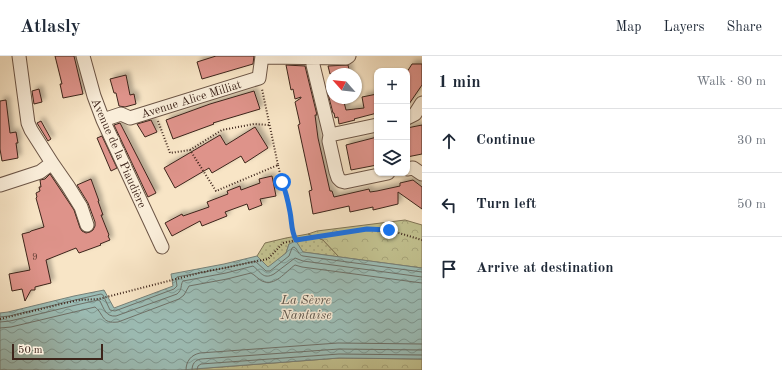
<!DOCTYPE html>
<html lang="en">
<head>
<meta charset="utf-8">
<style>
	:root { --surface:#fff; --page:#f6f6f7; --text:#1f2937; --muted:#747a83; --line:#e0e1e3 }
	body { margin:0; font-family:"Old Standard TT",serif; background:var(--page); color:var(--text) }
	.controls { position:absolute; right:12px; top:12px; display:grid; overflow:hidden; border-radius:8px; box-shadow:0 1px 3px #0004 }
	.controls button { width:36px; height:36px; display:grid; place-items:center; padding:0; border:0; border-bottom:1px solid var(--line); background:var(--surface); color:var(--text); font:20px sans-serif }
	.compass { position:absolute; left:326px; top:12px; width:36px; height:36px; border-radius:50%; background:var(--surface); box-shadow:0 1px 3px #0004; rotate:297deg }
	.scale { position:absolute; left:12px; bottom:10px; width:91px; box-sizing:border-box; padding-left:4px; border:2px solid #3e251b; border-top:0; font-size:11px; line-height:14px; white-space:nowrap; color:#3e251b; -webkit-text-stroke:3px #faeeda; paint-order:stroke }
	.stop { position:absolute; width:12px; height:12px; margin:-9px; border:3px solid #1a73e8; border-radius:50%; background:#fff }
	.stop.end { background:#1a73e8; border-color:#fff; box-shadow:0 1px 4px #0008 }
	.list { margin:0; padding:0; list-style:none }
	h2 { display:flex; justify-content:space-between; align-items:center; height:52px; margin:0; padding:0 16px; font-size:17px }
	h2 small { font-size:13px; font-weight:400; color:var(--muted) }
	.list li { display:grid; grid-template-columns:26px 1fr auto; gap:12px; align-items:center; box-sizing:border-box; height:64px; padding:0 16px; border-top:1px solid var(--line) }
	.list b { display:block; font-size:15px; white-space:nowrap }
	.list em { font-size:13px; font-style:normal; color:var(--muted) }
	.icon { flex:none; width:22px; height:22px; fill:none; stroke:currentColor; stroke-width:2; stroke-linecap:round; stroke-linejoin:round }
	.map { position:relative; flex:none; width:422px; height:314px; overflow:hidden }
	header { display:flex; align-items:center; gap:24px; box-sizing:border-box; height:56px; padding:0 20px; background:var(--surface); border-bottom:1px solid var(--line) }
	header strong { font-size:19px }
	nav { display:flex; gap:22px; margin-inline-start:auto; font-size:14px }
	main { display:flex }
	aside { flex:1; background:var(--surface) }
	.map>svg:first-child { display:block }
	.grass { fill:url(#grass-dots); stroke:#807456 }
	.forest { fill:url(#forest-crowns); stroke:#807456 }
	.water { fill:url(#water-waves); stroke:#778179 }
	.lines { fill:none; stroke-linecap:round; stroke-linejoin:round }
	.shore { stroke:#6e726a; stroke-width:1 }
	.building { fill:#de938a; stroke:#3e251b; filter:url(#shadow) }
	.minor-casing { stroke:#6c5546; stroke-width:15 }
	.path { stroke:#3e251b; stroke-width:2; stroke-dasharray:1 2; stroke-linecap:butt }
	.minor { stroke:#faeeda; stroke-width:13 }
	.route { stroke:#1a73e8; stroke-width:5 }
	.labels { text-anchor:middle; stroke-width:3; stroke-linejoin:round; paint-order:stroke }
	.number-label { font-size:10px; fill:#664037 }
	.street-label { font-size:12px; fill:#3e251b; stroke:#faeeda }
	.water-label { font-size:13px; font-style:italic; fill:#5a534a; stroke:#faeeda }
</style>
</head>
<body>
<header>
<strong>Atlasly</strong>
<nav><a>Map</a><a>Layers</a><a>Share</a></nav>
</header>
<main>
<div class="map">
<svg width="422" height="314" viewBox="0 0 422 314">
	<defs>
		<pattern id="grass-dots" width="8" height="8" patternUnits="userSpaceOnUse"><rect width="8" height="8" fill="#c3c391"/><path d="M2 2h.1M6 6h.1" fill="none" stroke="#a9a77c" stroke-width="1.8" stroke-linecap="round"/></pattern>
		<pattern id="forest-crowns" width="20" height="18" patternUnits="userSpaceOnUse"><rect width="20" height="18" fill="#c3c391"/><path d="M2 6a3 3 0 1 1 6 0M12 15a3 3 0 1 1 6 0" fill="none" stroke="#a9a77c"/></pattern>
		<pattern id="water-waves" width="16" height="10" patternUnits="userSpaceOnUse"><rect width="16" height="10" fill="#9dbfb8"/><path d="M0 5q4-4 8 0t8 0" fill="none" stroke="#819b95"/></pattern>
		<filter id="shadow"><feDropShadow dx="3.5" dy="-3.5" stdDeviation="2" flood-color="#0004"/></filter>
	</defs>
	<rect width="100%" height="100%" fill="#f8e5c6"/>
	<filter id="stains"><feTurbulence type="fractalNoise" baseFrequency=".005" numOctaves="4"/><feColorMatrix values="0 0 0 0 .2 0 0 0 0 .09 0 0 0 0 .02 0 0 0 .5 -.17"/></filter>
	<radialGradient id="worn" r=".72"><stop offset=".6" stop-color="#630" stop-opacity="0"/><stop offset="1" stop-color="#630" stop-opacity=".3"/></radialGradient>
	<!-- grass -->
	<path class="grass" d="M 308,178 L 323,184 L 339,201 L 303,196 L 289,188 L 286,197 L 268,212 L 257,200 L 265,187 L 286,182 Z"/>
	<!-- forest -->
	<path class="forest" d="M 405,164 L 422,169 L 422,212 L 339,201 L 323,184 L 308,178 L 317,175 Z
		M 339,302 L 422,303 L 422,314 L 181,314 Z"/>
	<!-- water -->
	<path class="water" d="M 296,185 L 303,196 L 422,212 L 422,303 L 339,302 L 181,314 L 0,314 L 0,257 L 8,256 L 74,240 L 104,234 L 114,252 L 173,230 L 171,218 L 224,208 L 257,200 L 268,211 L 286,197 L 289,188 Z"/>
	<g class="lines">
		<!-- shore -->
		<path class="shore" d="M 0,261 L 9,260 L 75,244 L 101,238 L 103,239 L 110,254 L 115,255 L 174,233 L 177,230 L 176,223 L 177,221 L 225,212 L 255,205 L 266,215 L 270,215 L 289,200 L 292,192 L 294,191 C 298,193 298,199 303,200 L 422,216
			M 0,266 L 10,265 L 76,249 L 98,244 L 100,245 C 104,253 106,261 116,260 L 177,238 C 183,233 180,229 183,225 L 226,217 L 253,210 C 261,216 263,224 274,218 L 295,202 L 303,205 L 422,221
			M 0,272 L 11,271 L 95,251 C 104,258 101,268 118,266 L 179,243 L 184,239 L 189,230 L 227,223 L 251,217 C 255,219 258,223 262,225 C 275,231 285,216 295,209 L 302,211 L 422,227
			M 186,314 C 186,305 191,299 200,297 L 338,287 L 422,288
			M 192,314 C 192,308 195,304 201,303 L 339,293 L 422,294
			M 197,314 L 198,310 L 201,308 L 339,298 L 422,299"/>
	</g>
	<!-- building -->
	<path class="building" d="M 55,0 L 74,0 L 83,38 L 63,42 L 60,28 L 62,28 Z
		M 216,0 L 254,0 L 253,8 L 202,23 L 197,6 Z
		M 412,8 L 422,8 L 422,29 L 407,51 L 407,16 Z
		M 286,9 L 305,10 L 317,59 L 315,59 L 318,82 L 330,135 L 332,135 L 334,141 L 369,133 L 370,136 L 377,135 L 400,130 L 400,127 L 413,124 L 422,131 L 422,153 L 398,136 L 398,148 L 373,154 L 373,151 L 350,156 L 349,150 L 313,158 L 309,135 L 312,134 L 298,69 L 300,68 L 295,46 L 301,42 L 301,41 L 295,43 L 293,33 L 291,34 Z
		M 348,9 L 350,18 L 330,18 L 328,10 Z
		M 126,19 L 130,39 L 134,38 L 136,48 L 125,51 L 119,50 L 116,37 L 114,37 L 110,23 Z
		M 39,33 L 42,46 L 34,48 L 32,35 Z
		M 332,33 L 332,42 L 343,42 L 346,54 L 364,52 L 362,41 L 377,38 L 377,57 L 354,63 L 355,64 L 339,68 L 338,61 L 335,62 L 334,57 L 333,57 L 327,34 Z
		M 254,35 L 260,53 L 213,67 L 214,68 L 173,83 L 166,64 L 210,48 Z
		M 6,44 L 10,77 L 16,76 L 18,87 L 16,87 L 18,102 L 2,105 L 0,93 L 0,45 Z
		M 151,64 L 157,76 L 145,81 L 137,68 Z
		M 41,65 L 51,83 L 48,85 L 37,67 Z
		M 120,67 L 156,137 L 148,141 L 114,69 Z
		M 422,69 L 422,98 L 407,101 L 407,72 Z
		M 255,71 L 268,92 L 245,107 L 241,100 L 212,117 L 209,112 L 175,132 L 164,112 L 220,79 L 226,89 Z
		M 102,80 L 117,112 L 111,115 L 97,82 Z
		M 377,81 L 377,109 L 351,114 L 346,89 Z
		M 50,118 L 74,154 L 80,172 L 82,175 L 86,177 L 90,176 L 93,174 L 95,170 L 95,166 L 88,147 L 77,129 L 91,123 L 99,145 L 98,145 L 103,159 L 101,159 L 109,179 L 108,180 L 110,184 L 100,188 L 101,189 L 79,197 L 76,192 L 46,204 L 51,227 L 35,231 L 35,234 L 31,234 L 25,245 L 22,233 L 12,235 L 9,218 L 30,214 L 22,178 L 30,176 L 31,175 L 44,171 L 36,142 L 37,141 L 36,137 L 40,135 L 39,131 L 41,131 L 40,124 L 45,123 Z
		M 272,120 L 276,140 L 260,143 L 262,149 L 249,154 L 247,148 L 225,156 L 227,160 L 202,170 L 200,165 L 172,180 L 165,167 L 182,158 L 183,160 L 209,151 L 207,146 L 228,138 L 227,135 L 240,130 L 241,134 L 260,127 L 259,123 Z"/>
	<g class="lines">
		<defs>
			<path id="minor" d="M 83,0 L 94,40 L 103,64 L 162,191
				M 262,1 L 346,2 L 349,0
				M 313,9 L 330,79
				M 407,62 L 415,58 L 422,47
				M 103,64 L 121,58 L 130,62 L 259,22 L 262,0
				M 377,69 L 330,79 L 329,85 L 336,116 L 338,122 L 341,125 L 345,126 L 388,117
				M 52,107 L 68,130 L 81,151 L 87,169
				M 407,113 L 413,112 L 422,118
				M 0,129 L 40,116 L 52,107 L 31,74 L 28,67 L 19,0"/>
		</defs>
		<!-- minor casing -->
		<use href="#minor" class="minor-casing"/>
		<!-- path -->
		<path class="path" d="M 158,65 L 170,97 L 190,94 L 216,135 L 278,109 L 262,33
			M 190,94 L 222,74 L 254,68 L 269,69
			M 278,109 L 282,126 L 286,136 L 291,158 L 292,171 L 294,179 L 296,183
			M 0,263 L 78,244 L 99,243 L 199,217 L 268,203 L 283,187 L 296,184 L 339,177 L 355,174 L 374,173 L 389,174 L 422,184"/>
		<!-- minor -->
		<use href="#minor" class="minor"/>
	</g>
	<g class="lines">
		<!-- route -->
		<path class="route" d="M 282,126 C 286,136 288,145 290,156 C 292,166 291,175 296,184 L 367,173 L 389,174"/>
	</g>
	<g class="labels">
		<!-- number labels -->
		<g class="number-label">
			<text x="35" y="204">9</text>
		</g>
		<!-- street labels -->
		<g class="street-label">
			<text transform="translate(191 43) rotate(-17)" y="4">Avenue Alice Milliat</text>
			<text transform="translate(119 97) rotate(66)" y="4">Avenue de la Piaudière</text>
		</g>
		<!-- water labels -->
		<g class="water-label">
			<text x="306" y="248">La Sèvre<tspan x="306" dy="15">Nantaise</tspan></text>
		</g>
	</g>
	<rect width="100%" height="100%" filter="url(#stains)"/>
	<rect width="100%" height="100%" fill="url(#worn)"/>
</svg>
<div class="controls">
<button>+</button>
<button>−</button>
<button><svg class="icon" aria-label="layers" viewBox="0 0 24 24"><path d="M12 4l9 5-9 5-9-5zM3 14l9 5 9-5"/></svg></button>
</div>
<svg class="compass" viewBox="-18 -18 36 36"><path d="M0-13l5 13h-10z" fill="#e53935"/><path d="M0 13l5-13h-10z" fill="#747a83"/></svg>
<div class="scale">50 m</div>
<div class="stop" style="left:282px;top:126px"></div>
<div class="stop end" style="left:389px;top:174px"></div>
</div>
<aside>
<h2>1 min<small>Walk · 80 m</small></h2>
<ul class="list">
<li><svg class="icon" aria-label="ahead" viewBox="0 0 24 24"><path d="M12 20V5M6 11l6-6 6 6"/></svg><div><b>Continue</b></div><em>30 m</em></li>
<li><svg class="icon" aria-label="left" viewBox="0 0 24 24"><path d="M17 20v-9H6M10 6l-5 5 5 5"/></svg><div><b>Turn left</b></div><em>50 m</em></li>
<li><svg class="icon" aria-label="arrive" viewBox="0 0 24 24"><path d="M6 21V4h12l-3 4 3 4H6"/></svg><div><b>Arrive at destination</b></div></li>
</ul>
</aside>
</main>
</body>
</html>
